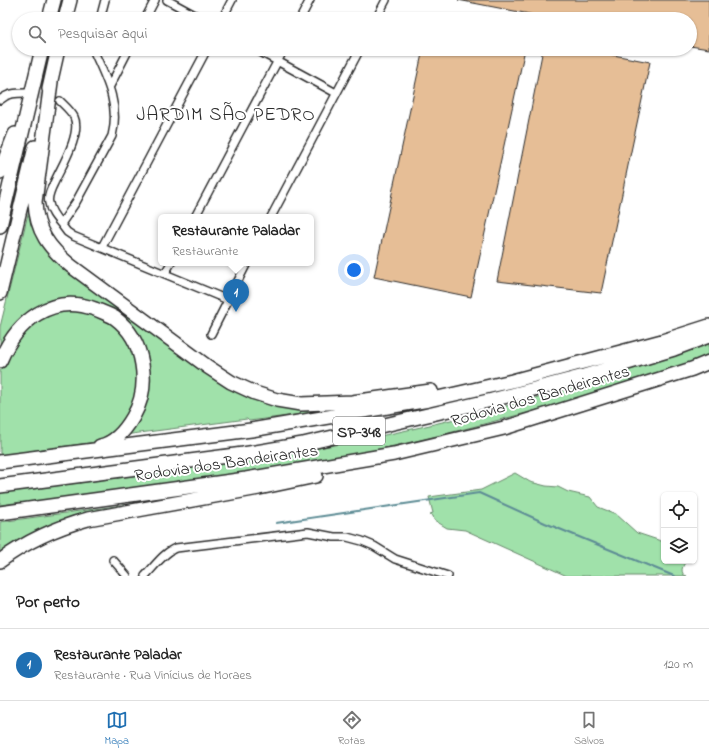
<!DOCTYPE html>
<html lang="pt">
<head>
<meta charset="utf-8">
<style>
	:root { --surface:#fff; --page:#f6f6f6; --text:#222; --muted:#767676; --line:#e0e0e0; --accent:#1f6fb2 }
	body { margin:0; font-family:"Indie Flower",sans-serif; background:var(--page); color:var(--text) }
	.controls { position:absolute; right:12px; bottom:12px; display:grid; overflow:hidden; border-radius:6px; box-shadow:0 1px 3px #0004 }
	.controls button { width:36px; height:36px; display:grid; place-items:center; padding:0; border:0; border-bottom:1px solid var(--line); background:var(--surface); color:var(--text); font:20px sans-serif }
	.you { position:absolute; left:354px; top:270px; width:14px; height:14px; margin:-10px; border:3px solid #fff; border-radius:50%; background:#1a73e8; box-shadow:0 0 0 6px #1a73e833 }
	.badge { display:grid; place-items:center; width:26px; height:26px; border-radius:50%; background:var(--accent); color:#fff; font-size:13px; font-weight:700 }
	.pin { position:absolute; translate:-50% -33px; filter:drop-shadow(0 1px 2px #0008) }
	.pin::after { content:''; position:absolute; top:21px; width:14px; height:12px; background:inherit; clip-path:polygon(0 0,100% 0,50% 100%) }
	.popup { position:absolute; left:158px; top:214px; width:156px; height:52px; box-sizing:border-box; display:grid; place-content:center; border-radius:6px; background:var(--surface); filter:drop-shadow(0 1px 3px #0005); font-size:13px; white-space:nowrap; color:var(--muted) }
	.popup b { font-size:15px; color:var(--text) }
	.popup::after { content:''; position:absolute; left:50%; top:100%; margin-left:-8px; border:8px solid transparent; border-top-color:var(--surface) }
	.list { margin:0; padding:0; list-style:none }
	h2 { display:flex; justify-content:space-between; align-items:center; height:52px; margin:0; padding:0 16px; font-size:17px }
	h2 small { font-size:13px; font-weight:400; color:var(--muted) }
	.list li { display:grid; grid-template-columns:26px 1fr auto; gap:12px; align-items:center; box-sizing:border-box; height:72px; padding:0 16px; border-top:1px solid var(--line) }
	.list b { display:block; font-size:15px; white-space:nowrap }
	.list p { margin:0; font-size:13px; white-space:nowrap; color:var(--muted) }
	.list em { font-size:13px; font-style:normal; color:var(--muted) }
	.icon { flex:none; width:22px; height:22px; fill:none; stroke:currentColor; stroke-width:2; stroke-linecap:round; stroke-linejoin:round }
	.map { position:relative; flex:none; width:709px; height:576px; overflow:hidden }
	.search { position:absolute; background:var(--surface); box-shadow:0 1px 3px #0004; left:12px; right:12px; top:12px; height:44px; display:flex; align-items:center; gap:10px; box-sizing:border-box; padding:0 14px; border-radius:22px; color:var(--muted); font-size:15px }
	.sheet { height:124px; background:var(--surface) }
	nav { display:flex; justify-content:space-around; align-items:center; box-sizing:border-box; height:56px; border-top:1px solid var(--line); background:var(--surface); font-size:11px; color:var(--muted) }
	nav a { display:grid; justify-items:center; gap:2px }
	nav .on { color:var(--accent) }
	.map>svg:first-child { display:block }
	.green { fill:#a0e1aa; stroke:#66866a }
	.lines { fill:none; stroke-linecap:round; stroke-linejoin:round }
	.stream { stroke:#5d8c95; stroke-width:2 }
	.building { fill:#e6be96; stroke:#2b2b2b }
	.street-tunnel { stroke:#d5d5d5; stroke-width:7; stroke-dasharray:7 3.5; stroke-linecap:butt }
	.street-casing { stroke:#2b2b2b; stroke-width:10 }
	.highway-casing { stroke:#2b2b2b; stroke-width:16 }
	.street { stroke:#fff; stroke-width:7 }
	.highway { stroke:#fff; stroke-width:13 }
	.labels { text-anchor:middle; stroke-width:4; stroke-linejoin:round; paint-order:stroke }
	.shield { fill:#fff; stroke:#6b6b6b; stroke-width:1 }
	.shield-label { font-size:16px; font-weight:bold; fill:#2b2b2b }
	.street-label { font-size:17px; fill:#2b2b2b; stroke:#fff }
	.quarter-label { font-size:19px; letter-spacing:1px; fill:#2b2b2b; stroke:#fff }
</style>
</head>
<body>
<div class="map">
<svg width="709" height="576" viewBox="0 0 709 576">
	<rect width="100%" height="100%" fill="#fff"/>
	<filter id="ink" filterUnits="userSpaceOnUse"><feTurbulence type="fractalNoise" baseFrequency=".025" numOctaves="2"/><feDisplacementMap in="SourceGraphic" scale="8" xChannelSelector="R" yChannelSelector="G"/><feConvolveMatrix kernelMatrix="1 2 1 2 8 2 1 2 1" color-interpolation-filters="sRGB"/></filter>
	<g filter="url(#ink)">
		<!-- green -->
		<path class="green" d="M 30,206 L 40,236 L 209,374 L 289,407 L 316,411 L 318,412 L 249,421 L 247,419 L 124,435 L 146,394 L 124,321 L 49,305 L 0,353 L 0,327 Z
			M 77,309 L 103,317 L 121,330 L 138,361 L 136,400 L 118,431 L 96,442 L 0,455 L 0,372 L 5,359 L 27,327 L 48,315 L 63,310 Z
			M 709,342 L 709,356 C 640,381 570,402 499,420 C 446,434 394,447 340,457 C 234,477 127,489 21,503 L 21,502 L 0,505 L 0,493 C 113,478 227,466 340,444 C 465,420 589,386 709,342 Z
			M 515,473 L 530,482 L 546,486 L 558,487 L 568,492 L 590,497 L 598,507 L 616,514 L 637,533 L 664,542 L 664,561 L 686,561 C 683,566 680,570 684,575 L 687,576 L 567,576 L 465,530 L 447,528 L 434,520 L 433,516 L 430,514 L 433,513 L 429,497 L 481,490 Z
			M 145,502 L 109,511 L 0,557 L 0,522 Z"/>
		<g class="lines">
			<!-- stream -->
			<path class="stream" d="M 276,523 L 479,493 L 545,523 L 674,576"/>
		</g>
		<!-- building -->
		<path class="building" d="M 458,0 L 709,0 L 709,49 L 690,46 L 690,19 L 555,19 Z
			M 423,49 L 525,49 L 471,297 L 374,277 Z
			M 543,49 L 582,49 L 650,62 L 601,293 L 497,281 Z"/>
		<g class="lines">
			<!-- street-tunnel -->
			<path class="street-tunnel" d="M 29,93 L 60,101"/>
			<defs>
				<path id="street" d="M 167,0 L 202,19
					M 100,19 L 105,0
					M 145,19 L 155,0
					M 222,19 L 232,0
					M 300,19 L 310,0
					M 376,19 L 386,0
					M 255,49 L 336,93
					M 110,86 L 129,49
					M 0,100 C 8,93 16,93 26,93
					M 60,101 C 65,106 71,111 74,117 C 82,134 61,167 54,183 C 51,189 47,197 49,203 C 50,211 56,218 61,224 L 76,202 L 112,136 C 120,106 107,80 95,54 L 94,49
					M 195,217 L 284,49
					M 271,217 L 360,49
					M 61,224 L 67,232 L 73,236 L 228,300
					M 102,247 L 207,49
					M 165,273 L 171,263
					M 211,334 L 247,263
					M 113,560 L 127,576
					M 145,576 C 154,567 164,552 176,548 L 308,532 L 334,537 L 347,537 L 362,541 L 374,546 L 395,559 L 448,576"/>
				<path id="highway" d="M 49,19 L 54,0
					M 65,19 L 70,0
					M 51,82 L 35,202 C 36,231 49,248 71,266 L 208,367 L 231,382 L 255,393 L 277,400 L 301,404 L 352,402 L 431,391
					M 49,89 L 58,49
					M 0,172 L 15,134
					M 0,226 L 42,49
					M 0,293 L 35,147
					M 0,361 C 17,321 51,293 95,309 C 102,312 109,314 115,318 C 145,340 151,386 133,417 C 126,429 115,443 100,446
					M 0,462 L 251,430 L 429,400 L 512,381 L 662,341 L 709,326
					M 0,486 L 243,454 L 303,444 L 492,400 L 584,376 L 674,349 L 709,336
					M 0,513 L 246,479 L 394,454 L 504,428 L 692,369 L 709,362
					M 0,561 C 27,541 55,528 88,519 L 259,488 L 316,476"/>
			</defs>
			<!-- street casing -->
			<use href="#street" class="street-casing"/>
			<!-- highway casing -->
			<use href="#highway" class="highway-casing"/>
			<!-- street -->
			<use href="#street" class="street"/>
			<!-- highway -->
			<use href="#highway" class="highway"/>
		</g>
	</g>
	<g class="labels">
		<!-- shield labels -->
		<rect class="shield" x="333" y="417" width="52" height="28" rx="3"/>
		<g class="shield-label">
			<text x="359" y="437">SP-348</text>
		</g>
		<!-- street labels -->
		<g class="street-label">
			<text transform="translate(540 395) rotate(-16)" y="6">Rodovia dos Bandeirantes</text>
			<text transform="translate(226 462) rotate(-8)" y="6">Rodovia dos Bandeirantes</text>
		</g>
		<!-- quarter labels -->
		<g class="quarter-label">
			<text x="226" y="120">JARDIM SÃO PEDRO</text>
		</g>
	</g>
</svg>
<div class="controls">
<button><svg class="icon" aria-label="locate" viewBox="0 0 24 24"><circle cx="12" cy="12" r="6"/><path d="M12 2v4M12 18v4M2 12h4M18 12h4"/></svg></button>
<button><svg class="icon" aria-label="layers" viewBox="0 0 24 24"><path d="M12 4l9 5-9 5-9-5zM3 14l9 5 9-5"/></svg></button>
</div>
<div class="you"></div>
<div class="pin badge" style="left:236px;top:312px">1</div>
<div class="popup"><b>Restaurante Paladar</b>Restaurante</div>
<div class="search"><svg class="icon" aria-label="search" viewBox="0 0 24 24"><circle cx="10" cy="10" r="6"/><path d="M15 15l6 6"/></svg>Pesquisar aqui</div>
</div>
<section class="sheet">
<h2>Por perto<small></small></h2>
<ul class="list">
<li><span class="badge">1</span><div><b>Restaurante Paladar</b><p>Restaurante · Rua Vinícius de Moraes</p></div><em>120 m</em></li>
</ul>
</section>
<nav>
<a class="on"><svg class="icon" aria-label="map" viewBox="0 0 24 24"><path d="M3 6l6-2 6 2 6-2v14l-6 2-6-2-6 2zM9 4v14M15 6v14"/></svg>Mapa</a>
<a><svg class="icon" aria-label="directions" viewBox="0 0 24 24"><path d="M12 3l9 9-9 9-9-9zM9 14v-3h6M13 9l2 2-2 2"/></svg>Rotas</a>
<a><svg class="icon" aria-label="saved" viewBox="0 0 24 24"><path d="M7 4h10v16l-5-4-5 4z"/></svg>Salvos</a>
</nav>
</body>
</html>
